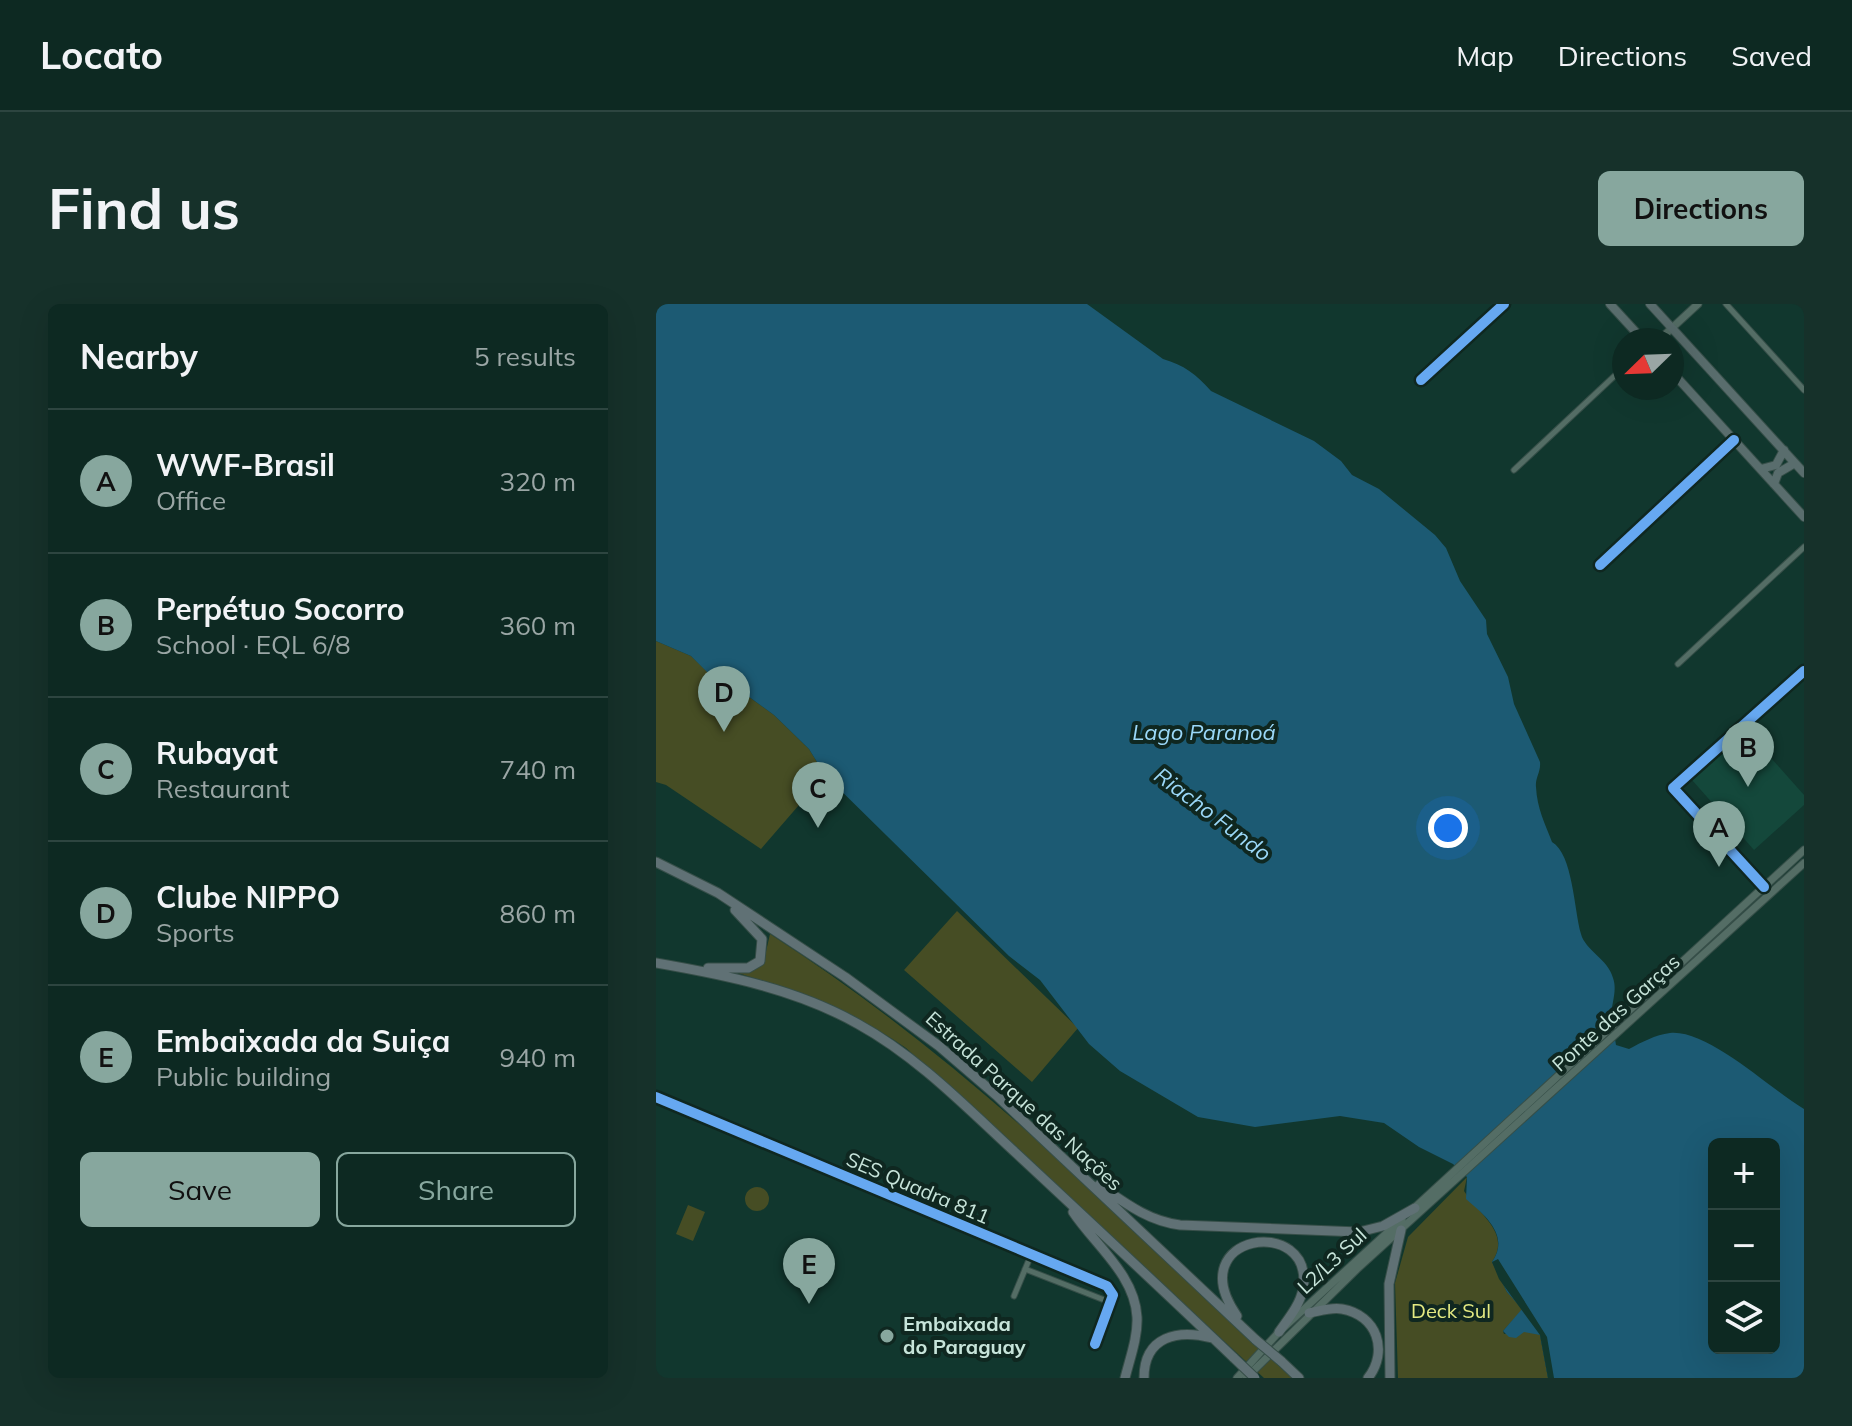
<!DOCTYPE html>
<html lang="en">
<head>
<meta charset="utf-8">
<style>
	:root { --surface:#0d2922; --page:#16312a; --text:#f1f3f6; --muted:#9aa6a5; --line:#2d4540; --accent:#87a79e }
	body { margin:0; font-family:Mulish,sans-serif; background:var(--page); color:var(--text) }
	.controls { position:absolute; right:24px; bottom:24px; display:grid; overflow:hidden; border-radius:12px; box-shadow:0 8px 32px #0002 }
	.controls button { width:72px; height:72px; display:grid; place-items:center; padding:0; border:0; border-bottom:2px solid var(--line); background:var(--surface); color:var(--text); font:40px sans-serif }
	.compass { position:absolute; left:956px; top:24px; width:72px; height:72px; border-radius:50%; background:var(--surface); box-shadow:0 8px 32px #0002; rotate:247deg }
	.you { position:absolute; left:792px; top:524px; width:28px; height:28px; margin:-20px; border:6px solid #fff; border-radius:50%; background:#1a73e8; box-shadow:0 0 0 12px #1a73e833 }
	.badge { display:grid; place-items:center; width:52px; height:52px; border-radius:50%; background:var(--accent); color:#111; font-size:26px; font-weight:700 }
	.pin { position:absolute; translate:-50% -66px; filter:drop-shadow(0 2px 4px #0008) }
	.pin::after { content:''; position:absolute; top:42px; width:28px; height:24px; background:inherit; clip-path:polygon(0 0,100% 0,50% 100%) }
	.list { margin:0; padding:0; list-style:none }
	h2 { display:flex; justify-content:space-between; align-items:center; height:104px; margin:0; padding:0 32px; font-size:34px }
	h2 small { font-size:26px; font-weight:400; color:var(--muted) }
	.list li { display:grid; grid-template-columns:52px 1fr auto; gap:24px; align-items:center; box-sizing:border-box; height:144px; padding:0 32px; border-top:2px solid var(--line) }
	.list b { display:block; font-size:30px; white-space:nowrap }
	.list p { margin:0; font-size:26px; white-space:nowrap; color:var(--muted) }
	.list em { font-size:26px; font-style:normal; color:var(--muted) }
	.actions { display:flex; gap:16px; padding:24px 32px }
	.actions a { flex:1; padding:18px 0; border:2px solid var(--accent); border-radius:12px; text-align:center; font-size:28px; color:var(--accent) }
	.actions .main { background:var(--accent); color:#111 }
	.icon { flex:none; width:44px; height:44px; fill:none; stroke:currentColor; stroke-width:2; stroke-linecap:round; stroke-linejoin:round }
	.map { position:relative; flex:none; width:1148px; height:1074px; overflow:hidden; border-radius:12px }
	header { display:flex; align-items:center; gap:48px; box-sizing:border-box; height:112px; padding:0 40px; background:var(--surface); border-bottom:2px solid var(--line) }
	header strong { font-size:38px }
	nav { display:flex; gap:44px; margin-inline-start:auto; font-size:28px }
	.intro { display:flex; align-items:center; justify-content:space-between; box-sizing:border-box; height:192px; padding:0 48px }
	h1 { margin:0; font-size:56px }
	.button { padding:20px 36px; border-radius:12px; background:var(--accent); color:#111; font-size:28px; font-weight:700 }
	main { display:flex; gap:48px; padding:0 48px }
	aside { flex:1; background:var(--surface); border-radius:12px; box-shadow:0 8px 32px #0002 }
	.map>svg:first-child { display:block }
	.built { fill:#14483b }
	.green { fill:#464d24 }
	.water { fill:#1c5a73; fill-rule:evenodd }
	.pier { fill:#11372e }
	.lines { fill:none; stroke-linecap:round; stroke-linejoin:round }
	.street-casing { stroke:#364e48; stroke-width:7 }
	.secondary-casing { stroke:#364e48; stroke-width:9 }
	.primary-casing { stroke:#364e48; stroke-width:10 }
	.highway-casing { stroke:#364e48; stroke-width:11 }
	.street { stroke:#546d65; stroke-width:5 }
	.secondary { stroke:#546d65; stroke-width:7 }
	.primary { stroke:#596d6d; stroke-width:8 }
	.highway { stroke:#607175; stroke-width:9 }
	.highway-bridge-casing { stroke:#364e48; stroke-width:11; stroke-linecap:butt }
	.highway-bridge { stroke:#607175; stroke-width:9 }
	.cycleway-casing { stroke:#0f2720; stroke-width:15 }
	.cycleway { stroke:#66a8f1; stroke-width:10 }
	.poi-dot { fill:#87a79e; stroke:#0f2720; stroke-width:3 }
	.labels { text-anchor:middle; stroke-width:8; stroke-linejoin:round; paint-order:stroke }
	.street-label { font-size:20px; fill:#c7e4da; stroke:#0f2720 }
	.park-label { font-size:20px; fill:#e4ea82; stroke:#0f2720 }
	.poi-label { font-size:20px; font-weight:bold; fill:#c7e4da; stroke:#0f2720; text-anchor:start }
	.water-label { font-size:22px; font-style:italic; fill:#9bd8f8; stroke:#0f2720 }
</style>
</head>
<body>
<header>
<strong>Locato</strong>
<nav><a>Map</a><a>Directions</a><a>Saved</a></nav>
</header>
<div class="intro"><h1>Find us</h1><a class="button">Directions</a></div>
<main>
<aside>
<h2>Nearby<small>5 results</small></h2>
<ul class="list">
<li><span class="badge">A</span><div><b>WWF-Brasil</b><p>Office</p></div><em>320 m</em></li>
<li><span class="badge">B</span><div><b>Perpétuo Socorro</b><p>School · EQL 6/8</p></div><em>360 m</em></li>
<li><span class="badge">C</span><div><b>Rubayat</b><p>Restaurant</p></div><em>740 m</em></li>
<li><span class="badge">D</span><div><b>Clube NIPPO</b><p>Sports</p></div><em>860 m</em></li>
<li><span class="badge">E</span><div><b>Embaixada da Suiça</b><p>Public building</p></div><em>940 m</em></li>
</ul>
<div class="actions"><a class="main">Save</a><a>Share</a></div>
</aside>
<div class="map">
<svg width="1148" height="1074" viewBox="0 0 1148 1074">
	<rect width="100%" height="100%" fill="#11372e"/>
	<!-- built -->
	<path class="built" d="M 1091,427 L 1148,491 L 1148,501 L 1098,546 L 1036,476 Z"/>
	<!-- green -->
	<path class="green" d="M 0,337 L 35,352 L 62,378 L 78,382 L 118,411 L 153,445 L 169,471 L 105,545 L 10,481 L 0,478 Z
		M 301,607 L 422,724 L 376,778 L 248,666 Z
		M 114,630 C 309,755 468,916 636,1074 L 608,1074 L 250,744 C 195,706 136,686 73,666 L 108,656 Z
		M 811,873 L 808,887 C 822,910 856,929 836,958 L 851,988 L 867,1005 L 847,1027 L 848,1030 L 875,1027 L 884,1031 L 892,1074 L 742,1074 L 739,979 L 752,933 Z
		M89 895a12 12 0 1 1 24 0a12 12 0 1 1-24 0Z
		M 32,901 L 49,908 L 37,937 L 20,930 Z"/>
	<!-- water -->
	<path class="water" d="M 0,0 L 431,0 L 507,55 C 528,61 540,70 555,87 L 658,137 L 685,157 L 696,171 L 723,185 L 779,231 L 790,244 L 804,277 L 830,316 L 831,330 L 852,373 L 858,400 L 884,458 C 885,468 879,474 880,483 C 881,504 889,520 896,538 C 917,550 918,606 925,630 C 929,646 952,655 957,674 C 962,688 954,702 955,717 C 956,724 959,733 960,741 L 973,745 C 986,738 999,731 1014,729 C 1052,725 1114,785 1148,805 L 1148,1074 L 892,1074 L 884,1031 L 868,1028 L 860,1034 L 853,1033 L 847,1027 L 866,1005 L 851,988 L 836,958 C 854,932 830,912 810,895 L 811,873 L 797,860 L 763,843 L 728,819 L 684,812 L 599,823 L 542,813 L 464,767 L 433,740 L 384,676 L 353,652 L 169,471 L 153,445 L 118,411 L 78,382 L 62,379 L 35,352 L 0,337 ZM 1058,840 L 1118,840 L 1118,1044 L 1058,1044 Z"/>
	<!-- pier -->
	<path class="pier" d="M 842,955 L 891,1033 L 898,1074 L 892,1074 L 884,1031 L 843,975 L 836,958 Z"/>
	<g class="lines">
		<defs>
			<path id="street" d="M 1070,0 L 1148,86
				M 765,76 L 848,0
				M 858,166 L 968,63
				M 944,261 L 1078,136
				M 1022,360 L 1148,243
				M 1108,583 L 1017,484 L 1148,367
				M 0,793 L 451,982 L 457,991 L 439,1040
				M 369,965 L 456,999
				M 358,992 L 375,951"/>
			<path id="secondary" d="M 1003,36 L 1042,0
				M 756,906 L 1148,546
				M 581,1074 L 623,1028 L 746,915
				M 590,1074 L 701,965 L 1148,559"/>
			<path id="primary" d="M 954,0 L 987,36
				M 994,0 L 1148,169
				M 1016,68 L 1148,213
				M 1105,165 L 1120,161 L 1128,146
				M 1118,180 L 1122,169 L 1139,159"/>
			<path id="highway" d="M 0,558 L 62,589 L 189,673 L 283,742 L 340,791 L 600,1036
				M 0,659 C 69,671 140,685 202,720 C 262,753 311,804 361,850 C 434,918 506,985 578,1054
				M 52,664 L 92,664 L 104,657 L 106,635 L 79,606
				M 443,881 C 469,899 492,917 524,921 L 703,928 L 727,922 L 759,904
				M 417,908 C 439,941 479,971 481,1013 C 482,1033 474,1054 469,1074
				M 653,1009 C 664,1007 675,1003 686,1005 C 721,1011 733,1047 712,1074
				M 581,1012 C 523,929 659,910 647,985 C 644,1001 632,1015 623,1028
				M 625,1057 L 643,1074
				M 488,1074 C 488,1032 522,1025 556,1034
				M 734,1074 L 733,980 L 745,926"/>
		</defs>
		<!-- street casing -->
		<use href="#street" class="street-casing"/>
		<!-- secondary casing -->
		<use href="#secondary" class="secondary-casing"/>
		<!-- primary casing -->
		<use href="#primary" class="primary-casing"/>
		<!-- highway casing -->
		<use href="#highway" class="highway-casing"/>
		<!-- street -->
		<use href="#street" class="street"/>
		<!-- secondary -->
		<use href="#secondary" class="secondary"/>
		<!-- primary -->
		<use href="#primary" class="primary"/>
		<!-- highway -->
		<use href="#highway" class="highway"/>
		<defs>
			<path id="highway-bridge" d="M 600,1036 L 625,1057
				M 578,1054 L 599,1074"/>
		</defs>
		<!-- highway-bridge casing -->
		<use href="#highway-bridge" class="highway-bridge-casing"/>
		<!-- highway-bridge -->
		<use href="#highway-bridge" class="highway-bridge"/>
		<defs>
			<path id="cycleway" d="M 765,76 L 848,0
				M 944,261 L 1078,136
				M 1108,583 L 1017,484 L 1148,367
				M 0,793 L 451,982 L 457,991 L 439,1040"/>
		</defs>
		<!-- cycleway casing -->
		<use href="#cycleway" class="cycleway-casing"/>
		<!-- cycleway -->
		<use href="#cycleway" class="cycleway"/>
	</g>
	<!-- markers -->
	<circle class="poi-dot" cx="231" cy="1032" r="8"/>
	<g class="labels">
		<!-- street labels -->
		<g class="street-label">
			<text transform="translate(960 709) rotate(-42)" y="7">Ponte das Garças</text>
			<text transform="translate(368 797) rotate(42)" y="7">Estrada Parque das Nações</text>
			<text transform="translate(262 884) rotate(23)" y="7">SES Quadra 811</text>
			<text transform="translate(676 957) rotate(-43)" y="7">L2/L3 Sul</text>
		</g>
		<!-- park labels -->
		<g class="park-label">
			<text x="795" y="1014">Deck Sul</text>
		</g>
		<!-- poi labels -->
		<g class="poi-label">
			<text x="247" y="1027">Embaixada<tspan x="247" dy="23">do Paraguay</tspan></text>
		</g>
		<!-- water labels -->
		<g class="water-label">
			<text x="548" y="436">Lago Paranoá</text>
			<text transform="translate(557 510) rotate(37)" y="8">Riacho Fundo</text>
		</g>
	</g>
</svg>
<div class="controls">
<button>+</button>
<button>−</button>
<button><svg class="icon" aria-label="layers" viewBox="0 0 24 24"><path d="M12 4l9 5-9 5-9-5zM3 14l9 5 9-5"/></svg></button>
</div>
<svg class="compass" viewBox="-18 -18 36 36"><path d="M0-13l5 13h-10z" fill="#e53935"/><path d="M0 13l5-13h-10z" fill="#9aa6a5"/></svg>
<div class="you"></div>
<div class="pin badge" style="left:1063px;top:563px">A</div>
<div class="pin badge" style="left:1092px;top:483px">B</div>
<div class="pin badge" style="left:162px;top:524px">C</div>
<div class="pin badge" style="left:68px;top:428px">D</div>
<div class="pin badge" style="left:153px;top:1000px">E</div>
</div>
</main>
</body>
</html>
